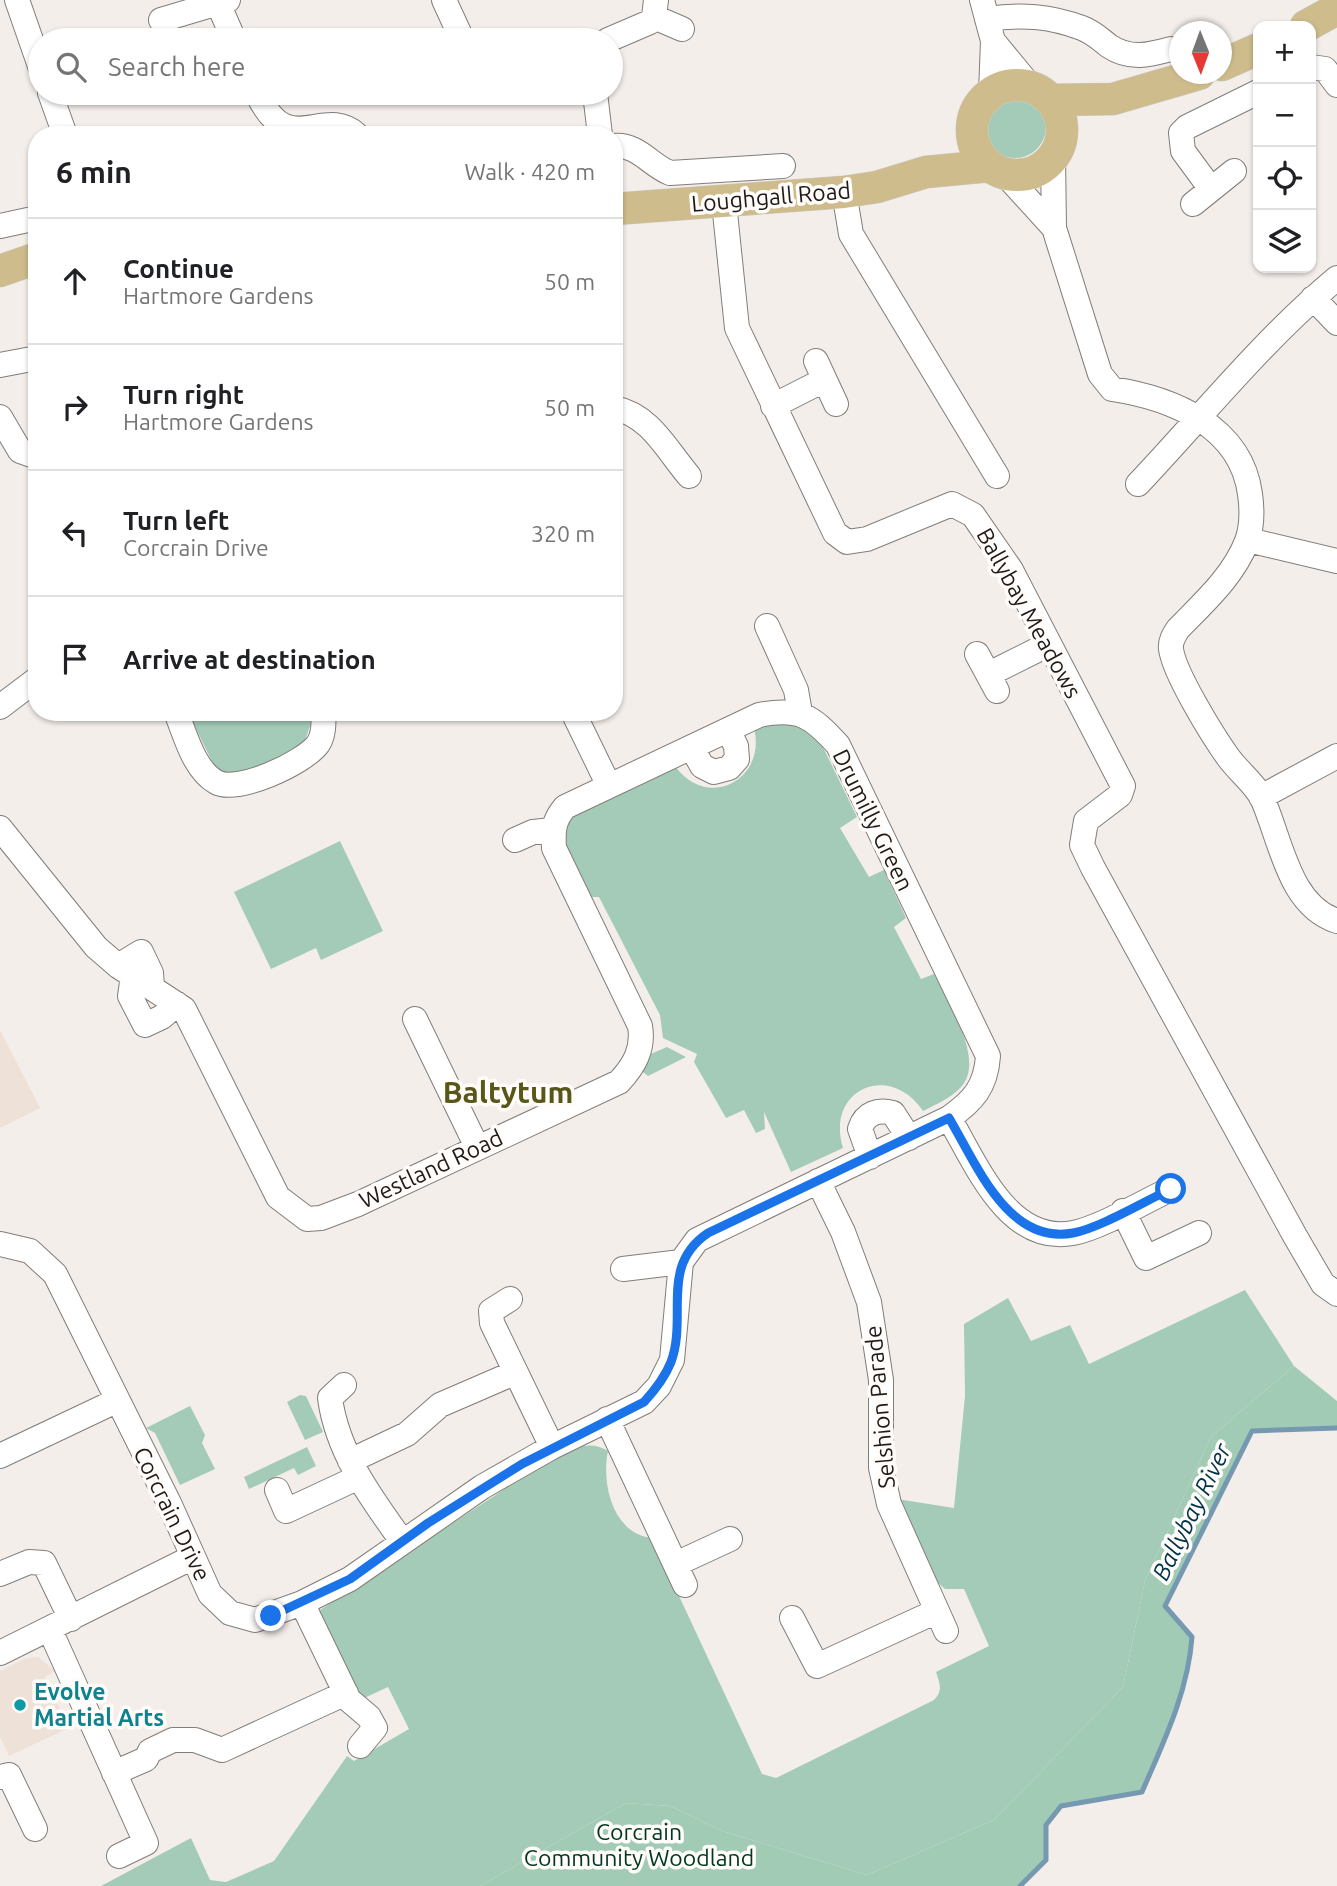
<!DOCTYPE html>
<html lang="en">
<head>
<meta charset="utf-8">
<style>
	:root { --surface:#fff; --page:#f2f2f2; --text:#202124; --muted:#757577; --line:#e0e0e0 }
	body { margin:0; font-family:Ubuntu,sans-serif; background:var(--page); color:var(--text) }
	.controls { position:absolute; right:21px; top:21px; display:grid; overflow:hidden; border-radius:14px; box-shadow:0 2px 5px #0004 }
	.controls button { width:63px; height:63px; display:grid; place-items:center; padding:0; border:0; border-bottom:2px solid var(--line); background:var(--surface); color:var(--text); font:35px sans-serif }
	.compass { position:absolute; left:1169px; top:21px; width:63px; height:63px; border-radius:50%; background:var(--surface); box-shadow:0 2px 5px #0004; rotate:179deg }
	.stop { position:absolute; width:21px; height:21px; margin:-16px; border:5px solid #1a73e8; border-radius:50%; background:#fff }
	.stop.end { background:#1a73e8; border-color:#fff; box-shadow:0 2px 7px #0008 }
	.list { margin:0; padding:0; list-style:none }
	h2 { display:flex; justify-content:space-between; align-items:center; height:91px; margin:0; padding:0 28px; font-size:30px }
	h2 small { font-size:23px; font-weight:400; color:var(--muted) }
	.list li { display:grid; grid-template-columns:46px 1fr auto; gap:21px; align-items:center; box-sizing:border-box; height:126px; padding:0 28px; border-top:2px solid var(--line) }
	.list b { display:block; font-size:26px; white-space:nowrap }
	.list p { margin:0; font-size:23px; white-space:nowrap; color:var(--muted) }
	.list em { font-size:23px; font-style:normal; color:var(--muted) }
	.icon { flex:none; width:38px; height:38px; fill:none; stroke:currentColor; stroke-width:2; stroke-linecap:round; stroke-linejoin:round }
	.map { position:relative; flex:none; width:1337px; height:1886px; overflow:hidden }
	.search { position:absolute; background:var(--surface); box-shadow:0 2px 5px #0004; left:28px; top:28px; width:595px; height:77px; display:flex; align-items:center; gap:18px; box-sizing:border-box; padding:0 24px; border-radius:38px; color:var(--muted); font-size:26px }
	.panel { position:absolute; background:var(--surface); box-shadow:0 2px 5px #0004; left:28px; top:126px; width:595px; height:595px; border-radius:28px }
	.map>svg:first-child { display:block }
	.built { fill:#eee2d8 }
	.green { fill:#a3cbb7 }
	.forest { fill:#a2cbb6 }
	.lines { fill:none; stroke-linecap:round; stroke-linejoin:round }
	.stream { stroke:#7599b0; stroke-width:5 }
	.minor-casing { stroke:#827d79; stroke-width:26 }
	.major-casing { stroke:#cecdcd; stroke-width:33 }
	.minor { stroke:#fff; stroke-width:24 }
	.major { stroke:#cebc8c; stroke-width:32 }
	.route { stroke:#1a73e8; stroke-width:9 }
	.culture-dot { fill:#0f9aa8; stroke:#fffcfa; stroke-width:2.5 }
	.labels { text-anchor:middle; stroke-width:7; stroke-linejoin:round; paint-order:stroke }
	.street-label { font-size:23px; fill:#1e1c1b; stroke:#fffcfa }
	.culture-label { font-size:23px; font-weight:bold; fill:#0d838f; stroke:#fffcfa; text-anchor:start }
	.park-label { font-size:23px; fill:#003723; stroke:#fffcfa }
	.water-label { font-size:24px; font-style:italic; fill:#00324a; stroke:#fffcfa }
	.district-label { font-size:30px; font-weight:bold; fill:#595619; stroke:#fffcfa }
</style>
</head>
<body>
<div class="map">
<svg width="1337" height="1886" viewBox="0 0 1337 1886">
	<rect width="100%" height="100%" fill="#f4eeea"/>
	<!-- built -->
	<path class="built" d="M 0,1030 L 40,1108 L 0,1128 Z
		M 38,1657 L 55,1671 L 45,1677 L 69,1728 L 9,1756 L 0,1737 L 0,1671 L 26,1658 Z"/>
	<!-- green -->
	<path class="green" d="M984 127a31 31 0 1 1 62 0a31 31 0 1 1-62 0Z
		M 188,712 L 315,712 L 304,743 L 248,776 L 217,772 Z
		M 775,722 L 797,725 L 821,743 L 857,817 L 840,828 L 869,877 L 884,870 L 906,918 L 894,927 L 921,979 L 934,974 C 947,1001 986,1060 961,1087 C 951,1098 937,1104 923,1111 C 890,1061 825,1089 843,1148 L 791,1172 L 764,1112 L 765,1129 L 756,1133 L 744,1110 L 726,1118 L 694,1062 L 697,1054 L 663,1038 L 660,1015 L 599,897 L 585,897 L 561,840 L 563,818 L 675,766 C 707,811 767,780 754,728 Z
		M 340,841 L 383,931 L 321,960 L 316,948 L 271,969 L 234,892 Z
		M 667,1047 L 686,1057 L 648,1076 L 643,1072 L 646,1056 Z
		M 1245,1290 L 1294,1366 L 1211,1437 L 1145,1581 L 1123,1687 L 994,1820 L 867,1875 L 722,1831 L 670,1806 L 626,1803 L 480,1886 L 101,1886 L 191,1838 L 210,1880 L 226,1882 L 274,1861 L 347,1756 L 354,1761 L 409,1729 L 388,1687 L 360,1700 L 317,1612 L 555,1456 C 574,1449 589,1439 608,1451 C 601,1484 613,1534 652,1538 L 762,1774 L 776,1778 L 934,1700 C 943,1691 940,1684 936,1672 L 989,1646 L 964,1589 L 945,1589 L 934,1579 L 897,1499 L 954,1508 L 965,1396 L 964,1324 L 1008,1298 L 1031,1341 L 1070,1325 L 1089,1364 Z
		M 300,1395 L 306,1396 L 323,1432 L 305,1440 L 287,1402 Z
		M 190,1406 L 205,1435 L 202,1443 L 215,1469 L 180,1485 L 155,1433 L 146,1428 Z
		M 307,1447 L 316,1466 L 298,1475 L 294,1468 L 249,1489 L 244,1477 Z"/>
	<!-- forest -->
	<path class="forest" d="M 1294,1366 L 1337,1401 L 1337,1428 L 1252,1431 L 1165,1606 L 1192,1637 C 1188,1692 1164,1741 1142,1792 L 1061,1806 L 1046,1825 L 1046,1860 L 1020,1886 L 480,1886 L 626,1803 L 670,1806 L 722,1831 L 867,1875 L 994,1820 L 1123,1687 L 1145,1581 L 1211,1437 Z"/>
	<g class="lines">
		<!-- stream -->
		<path class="stream" d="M 1020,1886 L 1046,1860 L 1046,1825 L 1061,1806 L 1142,1792 C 1164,1741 1188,1692 1192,1637 L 1165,1606 L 1252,1431 L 1337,1428"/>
		<defs>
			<path id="minor" d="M 17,0 L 40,66
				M 444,0 L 461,37 L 467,40
				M 982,0 L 993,41 L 991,93
				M 218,3 L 234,40
				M 654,17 L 682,29
				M 987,19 C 1021,14 1050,16 1082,28 C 1093,32 1100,39 1109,46 C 1130,60 1149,55 1171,49
				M 161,20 L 228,0
				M 608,40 L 650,22 L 654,17 L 656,0
				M 993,41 L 1031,87
				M 1311,67 L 1325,69 L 1337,85
				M 50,93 L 65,135
				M 257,93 C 289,162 323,104 357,135
				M 595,93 L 600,135
				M 614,146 C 638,144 650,165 670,173 L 783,166
				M 1053,156 L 1054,228 L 1100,374 L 1112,389 C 1172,398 1241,426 1250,494 C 1252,508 1252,527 1247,541 C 1233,577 1203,603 1178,629 C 1174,635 1170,641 1171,649 C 1174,673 1213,736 1228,757 C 1238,771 1254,783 1262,798 C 1281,839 1288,905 1337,921
				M 1003,172 L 1054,228
				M 1211,189 L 1183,151 L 1181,133 L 1187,127 L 1258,92
				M 844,192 L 851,234 L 997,476
				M 724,203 L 737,328 L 835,533 L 847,542 L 867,539 L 952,504 L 973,515 L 1011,570 L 1123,786 L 1120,795 L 1086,821 L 1082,845 L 1093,868 L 1295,1236 L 1323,1284 L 1337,1294
				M 1193,204 L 1234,171
				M 0,226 L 37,218
				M 1313,298 L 1337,323
				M 816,361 L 836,404
				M 0,365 L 37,358
				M 773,406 L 824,380
				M 614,408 C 650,415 666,449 689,476
				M 0,417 L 20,451 L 37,457
				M 1138,484 C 1204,414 1263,340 1337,278
				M 1248,540 L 1337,561
				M 767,626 L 796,690 L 800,713
				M 977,654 L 997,691
				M 989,674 L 1049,644
				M 0,707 L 37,679
				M 176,712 C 185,734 194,770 216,782 C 237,794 304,763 318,744 C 324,735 324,722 323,712
				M 573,712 L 609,786
				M 692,748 L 702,766 L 714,772 L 729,768 L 737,759 L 736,746 L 728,730
				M 1261,797 L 1337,756
				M 0,828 L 96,947 L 118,966 L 184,1009 L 278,1197 L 307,1219 L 321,1218 L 358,1204 L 619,1082 C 634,1066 644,1049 640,1026 L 554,848 C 553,831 553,821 565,807 L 759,715 C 799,707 812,716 838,745 L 988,1056 C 986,1087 973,1101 949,1118 L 697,1240 L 681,1262 L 672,1360 L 659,1386 L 644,1402 L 552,1447 L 482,1487 L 350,1579 L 302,1603 L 255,1620 L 230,1613 L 210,1594 L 169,1503 L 55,1274 L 30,1251 L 0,1244
				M 515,840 L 533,832 L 552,830
				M 118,966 L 141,952 L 151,973 L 152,986
				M 133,976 L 130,996 L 145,1025 L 162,1017 L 177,1004
				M 415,1019 L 477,1147
				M 949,1118 C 977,1165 1008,1245 1073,1233 C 1100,1228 1145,1201 1171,1189
				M 870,1157 L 860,1129 C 865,1113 878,1109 893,1113 L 909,1138
				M 818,1181 L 843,1232 L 869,1302 L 881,1380 L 881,1468 L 889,1504 L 946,1631
				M 1123,1211 L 1146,1258 L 1199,1233
				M 623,1269 L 681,1262
				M 510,1299 L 491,1311 L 492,1323 L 552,1447
				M 344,1385 L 330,1398 C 337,1452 371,1498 402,1541
				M 607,1419 L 685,1585
				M 0,1456 L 116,1401
				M 350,1461 L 407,1434 L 440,1405 L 514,1373
				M 277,1490 L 286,1511 L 359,1477
				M 676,1564 L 730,1539
				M 0,1574 L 29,1562 L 44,1563 L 71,1619
				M 302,1603 L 349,1700 L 369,1717 L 375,1728 L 360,1746
				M 792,1618 L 817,1666 L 937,1611
				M 50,1630 L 146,1843 L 119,1856
				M 0,1653 L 193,1557
				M 114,1773 L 146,1759 L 150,1751 L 173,1740 L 195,1740 L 222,1750 L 346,1693
				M 0,1777 L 9,1775 L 35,1829"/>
			<path id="major" d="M 1306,26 L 1337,9
				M 1222,65 L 1258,49
				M972 130a45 45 0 1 1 90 0a45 45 0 1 1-90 0Z
				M 1050,100 L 1113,99 L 1199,74
				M 614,209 L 844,192 L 877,187 L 926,172 L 990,166
				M 0,271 L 37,258"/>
		</defs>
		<!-- minor casing -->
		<use href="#minor" class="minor-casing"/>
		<!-- major casing -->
		<use href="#major" class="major-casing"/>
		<!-- minor -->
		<use href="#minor" class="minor"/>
		<!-- major -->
		<use href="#major" class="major"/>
	</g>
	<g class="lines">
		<!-- route -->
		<path class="route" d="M 271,1616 L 350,1579 L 428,1523 L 522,1464 L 644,1402 C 655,1390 665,1377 671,1362 C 688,1316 659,1266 708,1233 L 949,1118 C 977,1165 1008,1245 1073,1233 C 1100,1228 1145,1201 1171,1189"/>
	</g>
	<!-- markers -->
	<circle class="culture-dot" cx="20" cy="1705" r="7"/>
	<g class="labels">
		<!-- street labels -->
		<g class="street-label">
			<text transform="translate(771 197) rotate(-5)" y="8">Loughgall Road</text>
			<text transform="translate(1029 613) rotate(61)" y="8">Ballybay Meadows</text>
			<text transform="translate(873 820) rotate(64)" y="8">Drumilly Green</text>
			<text transform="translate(431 1169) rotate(-25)" y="8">Westland Road</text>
			<text transform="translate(880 1407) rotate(-95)" y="8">Selshion Parade</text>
			<text transform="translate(172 1514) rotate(64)" y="8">Corcrain Drive</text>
		</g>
		<!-- culture labels -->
		<g class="culture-label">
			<text x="34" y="1700">Evolve<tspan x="34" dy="26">Martial Arts</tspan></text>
		</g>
		<!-- park labels -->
		<g class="park-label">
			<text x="639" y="1840">Corcrain<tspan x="639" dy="26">Community Woodland</tspan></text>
		</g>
		<!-- water labels -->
		<g class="water-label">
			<text transform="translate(1192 1512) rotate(-64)" y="8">Ballybay River</text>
		</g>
		<!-- district labels -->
		<g class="district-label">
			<text x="508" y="1103">Baltytum</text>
		</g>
	</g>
</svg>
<div class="controls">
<button>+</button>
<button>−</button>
<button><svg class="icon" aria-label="locate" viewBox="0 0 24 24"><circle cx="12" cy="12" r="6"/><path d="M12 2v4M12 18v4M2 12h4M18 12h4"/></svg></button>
<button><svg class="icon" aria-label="layers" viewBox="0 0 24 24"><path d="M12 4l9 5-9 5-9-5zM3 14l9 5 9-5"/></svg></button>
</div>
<svg class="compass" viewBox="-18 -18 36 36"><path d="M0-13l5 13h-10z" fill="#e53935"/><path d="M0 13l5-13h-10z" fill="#757577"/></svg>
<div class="stop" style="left:1171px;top:1189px"></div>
<div class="stop end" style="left:271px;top:1616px"></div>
<div class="search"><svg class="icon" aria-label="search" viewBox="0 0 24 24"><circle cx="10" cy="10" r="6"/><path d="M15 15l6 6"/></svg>Search here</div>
<section class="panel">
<h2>6 min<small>Walk · 420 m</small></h2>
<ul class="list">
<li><svg class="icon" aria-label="ahead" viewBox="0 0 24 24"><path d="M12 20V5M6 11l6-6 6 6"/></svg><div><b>Continue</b><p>Hartmore Gardens</p></div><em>50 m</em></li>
<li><svg class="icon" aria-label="right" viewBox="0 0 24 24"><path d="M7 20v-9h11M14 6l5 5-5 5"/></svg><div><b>Turn right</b><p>Hartmore Gardens</p></div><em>50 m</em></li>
<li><svg class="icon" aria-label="left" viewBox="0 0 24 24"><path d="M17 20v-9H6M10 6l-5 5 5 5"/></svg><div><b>Turn left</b><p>Corcrain Drive</p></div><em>320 m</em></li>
<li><svg class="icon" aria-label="arrive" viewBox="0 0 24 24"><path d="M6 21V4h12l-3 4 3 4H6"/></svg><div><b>Arrive at destination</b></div></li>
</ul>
</section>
</div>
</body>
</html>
